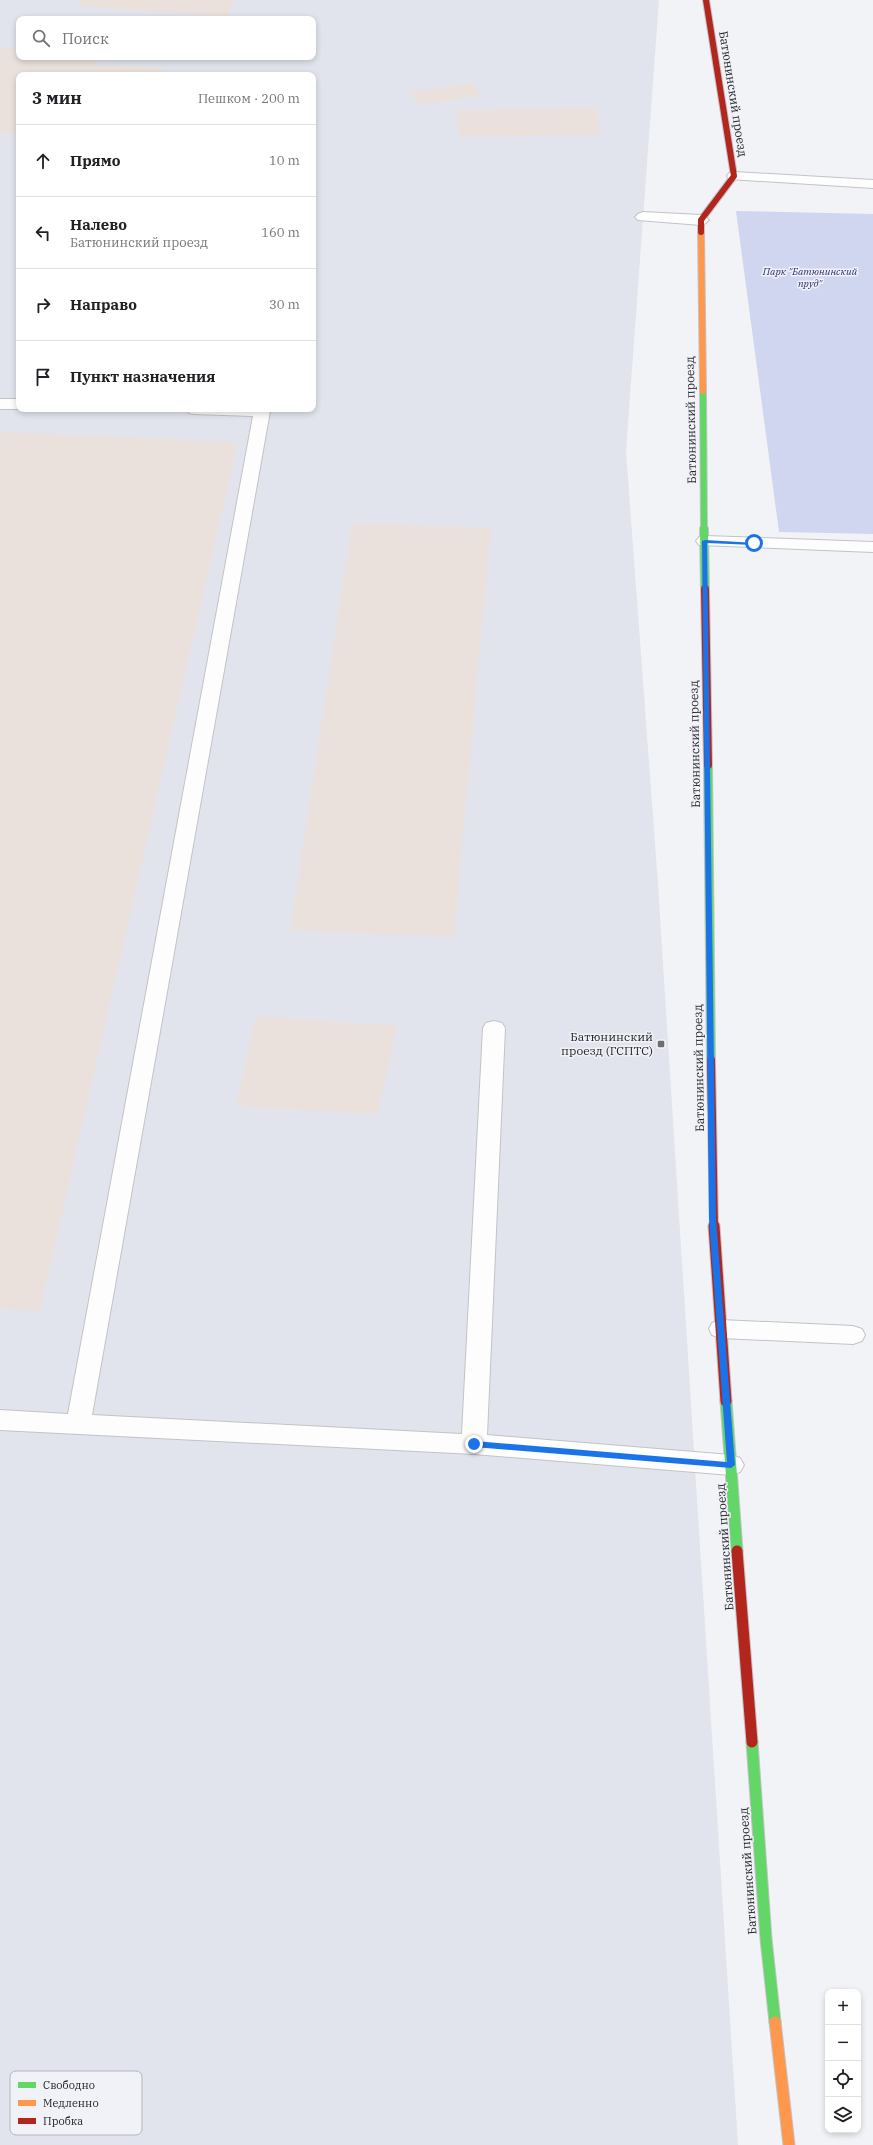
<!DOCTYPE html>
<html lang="ru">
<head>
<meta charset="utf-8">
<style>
	:root { --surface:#fff; --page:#f2f2f2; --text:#202124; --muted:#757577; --line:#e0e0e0 }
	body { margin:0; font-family:"IBM Plex Serif",serif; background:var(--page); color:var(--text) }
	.controls { position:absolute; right:12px; bottom:12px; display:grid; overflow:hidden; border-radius:8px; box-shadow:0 2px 6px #0003 }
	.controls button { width:36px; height:36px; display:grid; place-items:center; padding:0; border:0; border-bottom:1px solid var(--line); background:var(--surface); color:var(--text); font:20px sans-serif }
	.stop { position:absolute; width:12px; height:12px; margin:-9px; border:3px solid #1a73e8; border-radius:50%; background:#fff }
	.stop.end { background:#1a73e8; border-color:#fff; box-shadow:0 1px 4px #0008 }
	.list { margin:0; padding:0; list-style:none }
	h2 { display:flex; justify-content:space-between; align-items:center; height:52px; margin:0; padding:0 16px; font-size:17px }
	h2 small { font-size:13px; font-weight:400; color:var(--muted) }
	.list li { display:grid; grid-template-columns:26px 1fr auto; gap:12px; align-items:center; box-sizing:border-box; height:72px; padding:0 16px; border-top:1px solid var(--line) }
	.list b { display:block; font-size:15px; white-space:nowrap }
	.list p { margin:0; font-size:13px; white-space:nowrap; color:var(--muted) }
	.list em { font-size:13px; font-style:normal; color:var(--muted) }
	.icon { flex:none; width:22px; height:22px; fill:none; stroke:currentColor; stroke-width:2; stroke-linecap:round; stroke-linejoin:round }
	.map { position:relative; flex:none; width:873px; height:2145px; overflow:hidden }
	.search { position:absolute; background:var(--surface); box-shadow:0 2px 6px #0003; left:16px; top:16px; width:300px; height:44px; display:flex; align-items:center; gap:10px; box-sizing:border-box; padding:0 14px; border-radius:8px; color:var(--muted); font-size:15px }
	.panel { position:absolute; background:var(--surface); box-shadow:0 2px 6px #0003; left:16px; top:72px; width:300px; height:340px; border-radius:8px }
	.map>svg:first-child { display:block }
	.built { fill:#e2e4ed; fill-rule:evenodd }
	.green { fill:#d1d6f0 }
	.building { fill:#eae1dc }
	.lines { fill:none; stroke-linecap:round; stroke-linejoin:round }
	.lane-casing { stroke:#c2c3c6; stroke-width:2 }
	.fast-far2-casing { stroke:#c2c3c6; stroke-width:8 }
	.fast-far1-casing { stroke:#c2c3c6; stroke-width:10 }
	.fast-casing { stroke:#c2c3c6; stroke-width:13 }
	.slow-far1-casing { stroke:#c2c3c6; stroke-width:8 }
	.slow-casing { stroke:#c2c3c6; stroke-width:13 }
	.jam-far2-casing { stroke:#c2c3c6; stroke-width:8 }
	.jam-far1-casing { stroke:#c2c3c6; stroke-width:10 }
	.jam-casing { stroke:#c2c3c6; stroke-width:13 }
	.lane { fill:#fdfdfe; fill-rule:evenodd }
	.fast-far2 { stroke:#63d668; stroke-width:6 }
	.fast-far1 { stroke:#63d668; stroke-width:8 }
	.fast { stroke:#63d668; stroke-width:11 }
	.slow-far1 { stroke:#ff974d; stroke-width:6 }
	.slow { stroke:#ff974d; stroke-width:11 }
	.jam-far2 { stroke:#b3261e; stroke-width:6 }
	.jam-far1 { stroke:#b3261e; stroke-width:8 }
	.jam { stroke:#b3261e; stroke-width:11 }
	.route { fill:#1a73e8 }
	.poi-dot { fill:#6d6e70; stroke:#f1f2f8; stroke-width:1.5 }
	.labels { text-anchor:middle; stroke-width:3; stroke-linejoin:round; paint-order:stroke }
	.far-park-label { font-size:10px; font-style:italic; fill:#2c2e76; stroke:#f1f2f8 }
	.street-label { font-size:12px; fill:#252628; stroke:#f1f2f8 }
	.poi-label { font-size:12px; fill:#252628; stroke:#f1f2f8; text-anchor:end }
	.key { fill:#f1f2f8; stroke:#b4b5ba; stroke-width:1 }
	.key-label { font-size:11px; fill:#252628 }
</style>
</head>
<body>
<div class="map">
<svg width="873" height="2145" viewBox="0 0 873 2145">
	<rect width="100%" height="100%" fill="#f2f3f7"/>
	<!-- built -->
	<path class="built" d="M 0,0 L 659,0 L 626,451 L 658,884 L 738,2145 L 0,2145 ZM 19,19 L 313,19 L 313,57 L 19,57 ZM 19,75 L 313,75 L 313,409 L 19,409 Z"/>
	<!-- green -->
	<path class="green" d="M 736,211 L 873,214 L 873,534 L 779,532 Z"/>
	<!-- building -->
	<path class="building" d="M 81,0 L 234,0 L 227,17 L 78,6 Z
		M 0,47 L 19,49 L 19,57 L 98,57 L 95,65 L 164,68 L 162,75 L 19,75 L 19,134 L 0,132 Z
		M 472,83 L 481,96 L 418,105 L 409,92 Z
		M 596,108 L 601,135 L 459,137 L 456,110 Z
		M 0,432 L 238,442 L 40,1311 L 0,1309 Z
		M 352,523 L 491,528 L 454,937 L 290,930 Z
		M 256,1016 L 397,1026 L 378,1114 L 236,1106 Z"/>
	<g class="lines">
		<defs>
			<path id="lane" d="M 734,172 L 873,180 L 873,188 L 729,179 L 727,176 L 729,173 Z
				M 643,212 L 701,215 L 706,217 L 709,220 L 706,223 L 701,225 L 638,220 L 635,217 L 638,214 Z
				M 0,399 L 19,399 L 19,409 L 0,409 Z
				M 187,409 L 269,409 L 270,411 L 92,1415 L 462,1434 L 483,1028 L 486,1023 L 494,1021 L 502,1023 L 505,1028 L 487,1435 L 731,1455 L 740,1458 L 744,1465 L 740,1472 L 731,1475 L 474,1454 L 0,1430 L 0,1410 L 68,1414 L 253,416 L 195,414 L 189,413 Z
				M 705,536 L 873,542 L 873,552 L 699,545 L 696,541 L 699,537 Z
				M 721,1320 L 853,1326 L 862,1329 L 865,1335 L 862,1341 L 853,1344 L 721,1338 L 712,1335 L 709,1329 L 712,1323 Z"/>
			<path id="fast-far2" d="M 703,391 L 704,530"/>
			<path id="fast-far1" d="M 704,529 L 705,589
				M 708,765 L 711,1060"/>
			<path id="fast" d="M 726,1401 L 737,1551
				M 752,1742 L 766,1939 L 775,2022"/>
			<path id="slow-far1" d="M 701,232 L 703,391"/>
			<path id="slow" d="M 775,2022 L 789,2145"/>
			<path id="jam-far2" d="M 701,232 L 701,220 L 734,176 L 706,0"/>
			<path id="jam-far1" d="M 705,589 L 708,765
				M 711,1060 L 714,1227"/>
			<path id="jam" d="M 714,1226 L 726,1401
				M 737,1551 L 752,1742"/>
		</defs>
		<!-- lane casing -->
		<use href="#lane" class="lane-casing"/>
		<!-- fast-far2 casing -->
		<use href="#fast-far2" class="fast-far2-casing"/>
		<!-- fast-far1 casing -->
		<use href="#fast-far1" class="fast-far1-casing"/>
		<!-- fast casing -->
		<use href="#fast" class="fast-casing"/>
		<!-- slow-far1 casing -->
		<use href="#slow-far1" class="slow-far1-casing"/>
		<!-- slow casing -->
		<use href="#slow" class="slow-casing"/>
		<!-- jam-far2 casing -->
		<use href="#jam-far2" class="jam-far2-casing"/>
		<!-- jam-far1 casing -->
		<use href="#jam-far1" class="jam-far1-casing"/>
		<!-- jam casing -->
		<use href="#jam" class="jam-casing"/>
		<!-- lane -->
		<use href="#lane" class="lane"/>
		<!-- fast-far2 -->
		<use href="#fast-far2" class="fast-far2"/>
		<!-- fast-far1 -->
		<use href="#fast-far1" class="fast-far1"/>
		<!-- fast -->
		<use href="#fast" class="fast"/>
		<!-- slow-far1 -->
		<use href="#slow-far1" class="slow-far1"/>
		<!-- slow -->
		<use href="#slow" class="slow"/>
		<!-- jam-far2 -->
		<use href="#jam-far2" class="jam-far2"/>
		<!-- jam-far1 -->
		<use href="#jam-far1" class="jam-far1"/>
		<!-- jam -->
		<use href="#jam" class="jam"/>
	</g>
	<!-- route -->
	<path class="route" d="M 705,540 L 756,543 L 754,545 L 707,543 L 716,1219 L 735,1465 L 731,1468 L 474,1447 L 470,1444 L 474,1441 L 727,1462 L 709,1219 L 702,541 Z"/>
	<!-- markers -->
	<rect class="poi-dot" x="657" y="1040" width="8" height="8" rx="2"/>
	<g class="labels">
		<!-- far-park labels -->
		<g class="far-park-label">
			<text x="810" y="275">Парк "Батюнинский<tspan x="810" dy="12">пруд"</tspan></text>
		</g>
		<!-- street labels -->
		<g class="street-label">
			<text transform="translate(733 94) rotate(81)" y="4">Батюнинский проезд</text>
			<text transform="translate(691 420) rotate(-91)" y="4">Батюнинский проезд</text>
			<text transform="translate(695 744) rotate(-91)" y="4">Батюнинский проезд</text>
			<text transform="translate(699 1068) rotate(-91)" y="4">Батюнинский проезд</text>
			<text transform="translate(725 1547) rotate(-94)" y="4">Батюнинский проезд</text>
			<text transform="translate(748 1871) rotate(-94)" y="4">Батюнинский проезд</text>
		</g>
		<!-- poi labels -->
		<g class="poi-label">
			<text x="653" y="1041">Батюнинский<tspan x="653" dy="14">проезд (ГСПТС)</tspan></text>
		</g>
	</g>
	<!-- legend -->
	<rect x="10" y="2071" width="132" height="64" rx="6" class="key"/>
	<rect x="18" y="2082" width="18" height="6" fill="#63d668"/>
	<rect x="18" y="2100" width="18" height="6" fill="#ff974d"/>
	<rect x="18" y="2118" width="18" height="6" fill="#b3261e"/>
	<g class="key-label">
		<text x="43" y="2089">Свободно</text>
		<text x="43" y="2107">Медленно</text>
		<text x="43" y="2125">Пробка</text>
	</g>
</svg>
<div class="controls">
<button>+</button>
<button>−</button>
<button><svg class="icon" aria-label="locate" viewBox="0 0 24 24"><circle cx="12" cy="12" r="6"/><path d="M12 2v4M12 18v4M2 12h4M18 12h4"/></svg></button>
<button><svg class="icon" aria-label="layers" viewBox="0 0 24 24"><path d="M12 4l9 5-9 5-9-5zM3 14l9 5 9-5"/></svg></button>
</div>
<div class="stop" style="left:754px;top:543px"></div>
<div class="stop end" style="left:474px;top:1444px"></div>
<div class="search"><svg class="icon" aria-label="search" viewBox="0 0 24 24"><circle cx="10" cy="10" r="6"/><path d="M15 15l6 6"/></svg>Поиск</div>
<section class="panel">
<h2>3 мин<small>Пешком · 200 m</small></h2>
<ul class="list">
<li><svg class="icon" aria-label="ahead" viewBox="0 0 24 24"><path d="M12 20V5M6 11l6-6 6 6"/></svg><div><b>Прямо</b></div><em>10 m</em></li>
<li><svg class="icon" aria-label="left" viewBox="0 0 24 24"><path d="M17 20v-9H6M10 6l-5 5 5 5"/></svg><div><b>Налево</b><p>Батюнинский проезд</p></div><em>160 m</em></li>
<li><svg class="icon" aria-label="right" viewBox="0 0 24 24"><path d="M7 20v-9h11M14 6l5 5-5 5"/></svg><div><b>Направо</b></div><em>30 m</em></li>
<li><svg class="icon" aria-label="arrive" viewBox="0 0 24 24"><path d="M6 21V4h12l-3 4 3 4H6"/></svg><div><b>Пункт назначения</b></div></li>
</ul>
</section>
</div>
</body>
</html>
